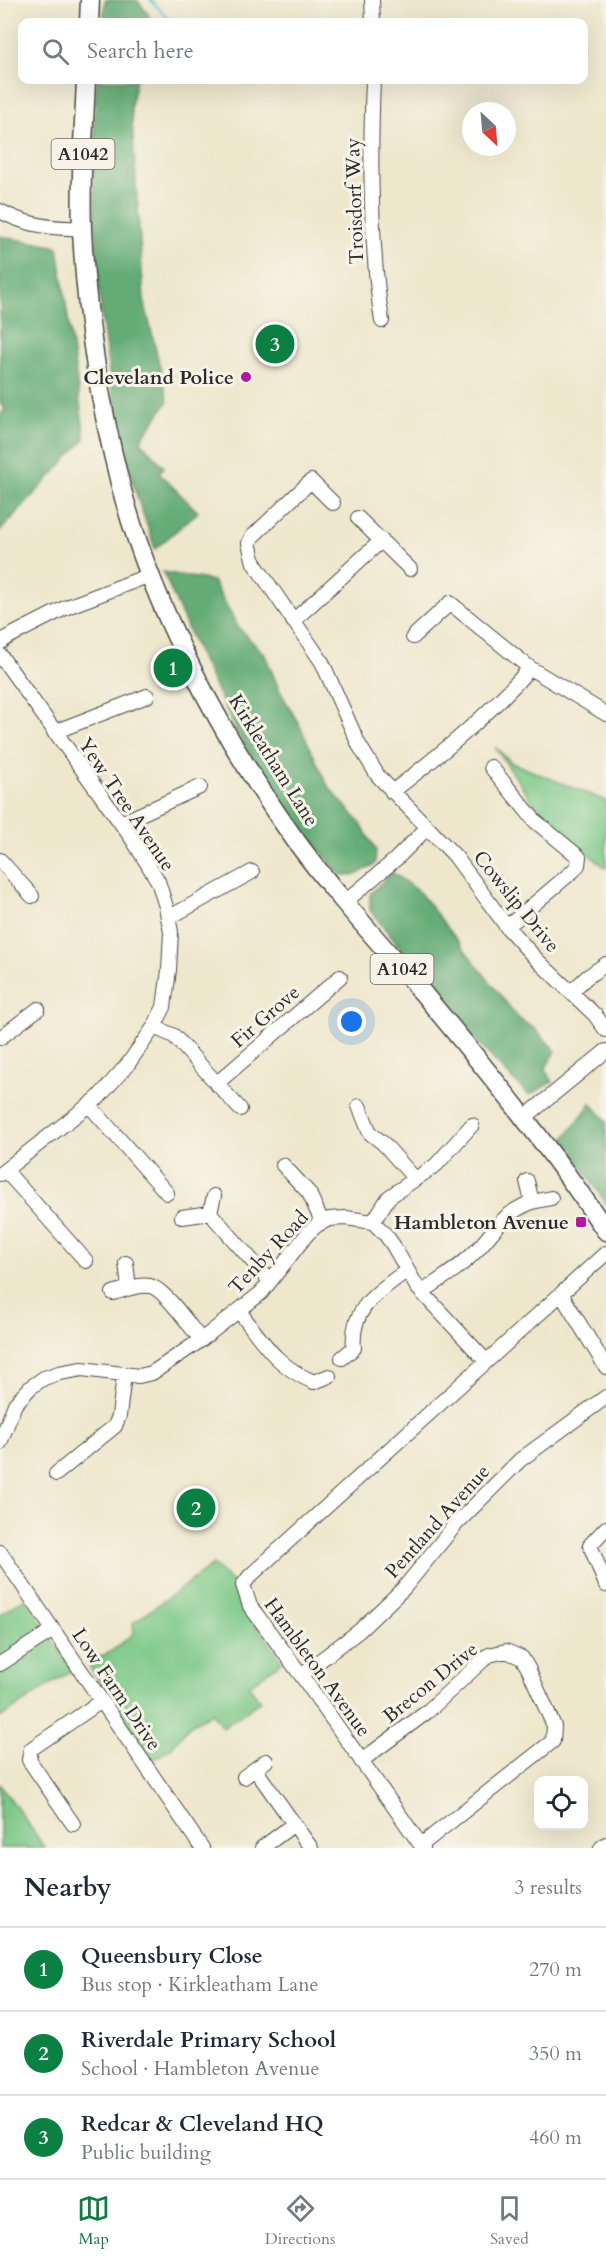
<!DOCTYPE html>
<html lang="en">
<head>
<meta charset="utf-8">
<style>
	:root { --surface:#fff; --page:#f6f6f7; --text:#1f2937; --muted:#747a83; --line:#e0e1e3; --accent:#0b8043 }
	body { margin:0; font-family:Cardo,serif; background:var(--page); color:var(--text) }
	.controls { position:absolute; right:18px; bottom:18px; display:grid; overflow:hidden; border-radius:12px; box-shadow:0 6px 24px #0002 }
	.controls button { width:54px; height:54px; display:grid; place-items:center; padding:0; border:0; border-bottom:2px solid var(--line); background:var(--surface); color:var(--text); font:30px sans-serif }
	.compass { position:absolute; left:462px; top:102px; width:54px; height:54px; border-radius:50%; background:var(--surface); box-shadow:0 6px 24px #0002; rotate:154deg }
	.you { position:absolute; left:352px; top:1022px; width:21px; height:21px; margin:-15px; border:4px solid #fff; border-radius:50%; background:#1a73e8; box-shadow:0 0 0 9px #1a73e833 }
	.badge { display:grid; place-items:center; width:39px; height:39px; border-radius:50%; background:var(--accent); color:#fff; font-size:20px; font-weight:700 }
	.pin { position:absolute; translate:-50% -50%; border:3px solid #fff; box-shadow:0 2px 6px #0006 }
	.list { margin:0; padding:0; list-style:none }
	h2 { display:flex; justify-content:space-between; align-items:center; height:78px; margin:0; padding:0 24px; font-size:26px }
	h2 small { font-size:20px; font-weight:400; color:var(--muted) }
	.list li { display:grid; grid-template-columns:39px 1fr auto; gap:18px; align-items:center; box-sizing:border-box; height:84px; padding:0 24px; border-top:2px solid var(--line) }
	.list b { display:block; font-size:22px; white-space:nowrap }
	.list p { margin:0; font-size:20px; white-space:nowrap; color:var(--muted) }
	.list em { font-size:20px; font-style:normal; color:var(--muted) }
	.icon { flex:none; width:33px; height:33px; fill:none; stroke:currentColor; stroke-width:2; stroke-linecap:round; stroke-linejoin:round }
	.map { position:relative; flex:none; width:606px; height:1848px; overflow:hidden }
	.search { position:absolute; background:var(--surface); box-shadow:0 6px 24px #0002; left:18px; right:18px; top:18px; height:66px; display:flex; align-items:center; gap:15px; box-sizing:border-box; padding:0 21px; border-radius:12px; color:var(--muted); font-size:22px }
	.sheet { height:330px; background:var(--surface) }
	nav { display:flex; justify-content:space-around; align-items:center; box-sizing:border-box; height:84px; border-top:2px solid var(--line); background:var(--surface); font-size:16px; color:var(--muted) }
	nav a { display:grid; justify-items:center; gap:3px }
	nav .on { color:var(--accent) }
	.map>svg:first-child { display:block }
	.green { fill:#7bc887; stroke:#537a59; stroke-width:1.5 }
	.forest { fill:#64ac74; stroke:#486c50; stroke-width:1.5 }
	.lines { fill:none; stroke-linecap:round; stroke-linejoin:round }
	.stream { stroke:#4dbac8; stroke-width:3 }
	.minor-casing { stroke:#484743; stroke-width:16 }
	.major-casing { stroke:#484743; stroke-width:21 }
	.minor { stroke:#fff; stroke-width:14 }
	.major { stroke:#fff; stroke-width:18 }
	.poi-dot { fill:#b5179e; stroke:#f7f3e8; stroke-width:2 }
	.labels { text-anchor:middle; stroke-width:6; stroke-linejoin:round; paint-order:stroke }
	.shield { fill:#f7f3e8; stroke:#686764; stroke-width:1.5 }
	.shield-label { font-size:18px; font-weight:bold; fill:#2b2b2b }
	.street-label { font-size:20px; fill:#2b2b2b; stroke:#f7f3e8 }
	.poi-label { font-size:20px; font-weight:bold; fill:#2b2b2b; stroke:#f7f3e8; text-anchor:end }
</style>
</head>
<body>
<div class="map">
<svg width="606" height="1848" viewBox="0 0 606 1848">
	<rect width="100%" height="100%" fill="#f7f3e8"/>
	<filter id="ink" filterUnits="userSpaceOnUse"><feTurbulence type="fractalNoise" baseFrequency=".0167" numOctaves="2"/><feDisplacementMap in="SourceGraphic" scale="12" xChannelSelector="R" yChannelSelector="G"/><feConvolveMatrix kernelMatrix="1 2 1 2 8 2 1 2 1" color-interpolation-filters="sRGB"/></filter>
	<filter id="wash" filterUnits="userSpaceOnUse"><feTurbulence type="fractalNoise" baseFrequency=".008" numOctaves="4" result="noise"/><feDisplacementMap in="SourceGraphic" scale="24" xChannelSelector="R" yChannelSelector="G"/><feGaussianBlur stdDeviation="1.35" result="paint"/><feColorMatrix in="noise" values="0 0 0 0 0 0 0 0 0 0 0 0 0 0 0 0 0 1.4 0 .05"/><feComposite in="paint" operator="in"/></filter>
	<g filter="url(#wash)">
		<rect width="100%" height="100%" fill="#eee7cc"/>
		<!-- green -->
		<path class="green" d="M 495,747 L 512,763 L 606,801 L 606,868 L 545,820 Z
			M 213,1565 L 239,1589 L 244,1607 L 282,1661 L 249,1686 L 260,1701 L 223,1728 L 212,1713 L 189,1726 L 172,1747 L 152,1761 L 87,1663 L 112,1651 L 134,1633 L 133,1623 Z
			M 25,1598 L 72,1670 L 0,1718 L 0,1615 Z
			M 0,1784 L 45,1848 L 0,1848 Z"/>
		<!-- forest -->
		<path class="forest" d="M 105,0 L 137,0 L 149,15 L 148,22 L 103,22 Z
			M 97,80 L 136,80 L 131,106 L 144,300 L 168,401 L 140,441 L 164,467 L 159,473 L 198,512 L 155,549 C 148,526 138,503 132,479 C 104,378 94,271 94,166 C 94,137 94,108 97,80 Z
			M 0,236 L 58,247 L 85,439 L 0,531 L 0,415 L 5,410 L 0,403 Z
			M 163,572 L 213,581 L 239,628 L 265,655 L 279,689 L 300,726 L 328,786 L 360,823 L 376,850 L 375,864 L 356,875 L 341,875 L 310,839 L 261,774 L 238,734 L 196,648 Z
			M 392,872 L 420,893 L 519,1019 L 535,1029 L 556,1051 L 545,1069 L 553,1082 L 529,1095 C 469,1040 421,973 370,910 L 370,894 Z
			M 591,1103 L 606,1121 L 606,1204 L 564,1139 Z"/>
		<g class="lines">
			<!-- stream -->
			<path class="stream" d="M 151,0 L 171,22
				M 169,21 L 186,22
				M 241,80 L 246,83"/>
		</g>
	</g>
	<g filter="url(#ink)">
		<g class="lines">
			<defs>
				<path id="minor" d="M 372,0 L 373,22
					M 373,80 C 370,156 370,245 382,321
					M 0,211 C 25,225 54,229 82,228
					M 333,503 L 311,481 L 252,537 L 249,543 L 254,563 L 322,662 L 359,745 L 378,776 L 455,856 L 507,927 L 537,960 L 595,1015 L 606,1030
					M 358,518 L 410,569
					M 293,621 L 382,540
					M 413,637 L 450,603 L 530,668 L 606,714
					M 0,643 L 8,637 L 67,607 L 150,575
					M 0,655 L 133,840 L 158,881 L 166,907 L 171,932 L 169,970 L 164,1007 L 154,1027 L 128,1064 L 98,1098 L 0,1174
					M 54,732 L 147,696
					M 491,767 L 535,821 L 579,857 L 578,865 L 573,871 L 507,927
					M 392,792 C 441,754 489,715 530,668
					M 121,823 L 200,787
					M 0,860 L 32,896
					M 345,902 L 396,859 L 427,828
					M 168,918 L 252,872
					M 571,992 L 587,977 L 606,964
					M 154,1027 L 174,1036 L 240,1109
					M 0,1038 L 38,1009
					M 216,1084 L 340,977
					M 89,1105 L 167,1193
					M 359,1106 L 370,1133 L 384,1144 L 415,1179
					M 524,1118 L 606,1051
					M 283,1165 L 309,1193 L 322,1222
					M 5,1170 L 86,1261
					M 527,1181 L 532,1202 L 551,1198
					M 210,1213 L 214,1196
					M 182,1217 L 210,1213 L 270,1281
					M 373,1222 L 389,1197 L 436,1165 L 472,1125
					M 126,1263 L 129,1288
					M 422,1292 C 441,1279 461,1267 477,1250 C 497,1228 502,1214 532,1202
					M 113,1293 C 124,1290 138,1284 150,1286 C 165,1289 191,1328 201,1340
					M 561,1294 L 606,1367
					M 239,1311 C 263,1342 277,1367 314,1382 L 329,1376
					M 342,1358 L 354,1348 C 350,1307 378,1293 407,1270
					M 0,1443 L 15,1404 L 31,1387 L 44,1378 L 59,1373 L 82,1369 L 139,1376 L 152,1373 L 201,1340 L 261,1293 L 308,1233 L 317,1225 L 329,1219 L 346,1218 L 373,1222 L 385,1234 L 393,1245 L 417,1287 L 485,1360
					M 56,1474 L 115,1426 L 119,1416 L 124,1375
					M 606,1528 L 590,1545 L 606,1585
					M 0,1552 L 202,1848
					M 0,1664 L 53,1630
					M 301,1675 L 359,1631 L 404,1588 L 456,1524 L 520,1460 L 606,1397
					M 361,1761 L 427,1712 L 483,1660 L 489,1655 L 506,1651 L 522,1658 L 528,1668 L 554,1726 L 553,1741 L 421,1845
					M 255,1769 L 311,1848
					M 244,1777 L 266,1761
					M 73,1824 L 29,1760 L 31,1749 L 100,1702
					M 262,1848 L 294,1824
					M 423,1848 L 301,1675 L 250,1606 L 243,1585 L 250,1576 L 606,1253
					M 601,1848 L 606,1844"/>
				<path id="major" d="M 89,22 L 90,0
					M 86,80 C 84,129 80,180 82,230 C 86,315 99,401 120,483 C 151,604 223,740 296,841 C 335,894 379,942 422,992 C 487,1070 550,1147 606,1231"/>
			</defs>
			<!-- minor casing -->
			<use href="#minor" class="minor-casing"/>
			<!-- major casing -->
			<use href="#major" class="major-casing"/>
			<!-- minor -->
			<use href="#minor" class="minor"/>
			<!-- major -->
			<use href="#major" class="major"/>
		</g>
	</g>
	<!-- markers -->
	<g class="poi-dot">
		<circle cx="246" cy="377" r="6"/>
		<rect x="575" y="1216" width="12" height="12" rx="3"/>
	</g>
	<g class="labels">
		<!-- shield labels -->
		<g class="shield">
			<rect x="51.5" y="139" width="63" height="30" rx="4.5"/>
			<rect x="370.5" y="954" width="63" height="30" rx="4.5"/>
		</g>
		<g class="shield-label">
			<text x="83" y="160">A1042</text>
			<text x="402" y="975">A1042</text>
		</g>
		<!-- street labels -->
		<g class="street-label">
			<text transform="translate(354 201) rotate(-92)" y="7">Troisdorf Way</text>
			<text transform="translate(274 760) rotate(58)" y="7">Kirkleatham Lane</text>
			<text transform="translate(127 804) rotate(56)" y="7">Yew Tree Avenue</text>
			<text transform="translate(517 901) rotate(51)" y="7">Cowslip Drive</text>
			<text transform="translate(265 1016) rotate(-41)" y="7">Fir Grove</text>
			<text transform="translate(268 1252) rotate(-47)" y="7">Tenby Road</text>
			<text transform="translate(437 1521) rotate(-48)" y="7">Pentland Avenue</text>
			<text transform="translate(318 1667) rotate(54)" y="7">Hambleton Avenue</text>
			<text transform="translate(430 1682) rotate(-39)" y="7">Brecon Drive</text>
			<text transform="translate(117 1689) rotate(56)" y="7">Low Farm Drive</text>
		</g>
		<!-- poi labels -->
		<g class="poi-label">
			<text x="234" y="384">Cleveland Police</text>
			<text x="569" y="1229">Hambleton Avenue</text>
		</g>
	</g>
</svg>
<div class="controls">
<button><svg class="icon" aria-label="locate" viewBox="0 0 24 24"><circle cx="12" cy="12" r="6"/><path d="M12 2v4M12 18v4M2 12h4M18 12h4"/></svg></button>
</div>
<svg class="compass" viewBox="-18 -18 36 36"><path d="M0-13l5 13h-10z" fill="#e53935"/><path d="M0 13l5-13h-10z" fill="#747a83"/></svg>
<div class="you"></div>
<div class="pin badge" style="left:173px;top:668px">1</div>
<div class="pin badge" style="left:196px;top:1508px">2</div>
<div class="pin badge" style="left:275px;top:344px">3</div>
<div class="search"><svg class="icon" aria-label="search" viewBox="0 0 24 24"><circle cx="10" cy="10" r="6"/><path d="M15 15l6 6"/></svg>Search here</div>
</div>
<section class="sheet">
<h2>Nearby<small>3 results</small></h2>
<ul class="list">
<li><span class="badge">1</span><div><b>Queensbury Close</b><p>Bus stop · Kirkleatham Lane</p></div><em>270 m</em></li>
<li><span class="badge">2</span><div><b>Riverdale Primary School</b><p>School · Hambleton Avenue</p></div><em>350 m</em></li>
<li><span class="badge">3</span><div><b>Redcar &amp; Cleveland HQ</b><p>Public building</p></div><em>460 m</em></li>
</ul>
</section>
<nav>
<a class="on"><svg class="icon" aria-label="map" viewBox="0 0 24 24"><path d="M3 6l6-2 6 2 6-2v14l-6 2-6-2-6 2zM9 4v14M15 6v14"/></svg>Map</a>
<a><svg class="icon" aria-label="directions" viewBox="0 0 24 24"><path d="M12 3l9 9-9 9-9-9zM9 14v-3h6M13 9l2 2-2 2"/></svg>Directions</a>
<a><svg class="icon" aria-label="saved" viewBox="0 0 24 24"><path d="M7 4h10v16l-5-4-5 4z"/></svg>Saved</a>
</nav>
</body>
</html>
